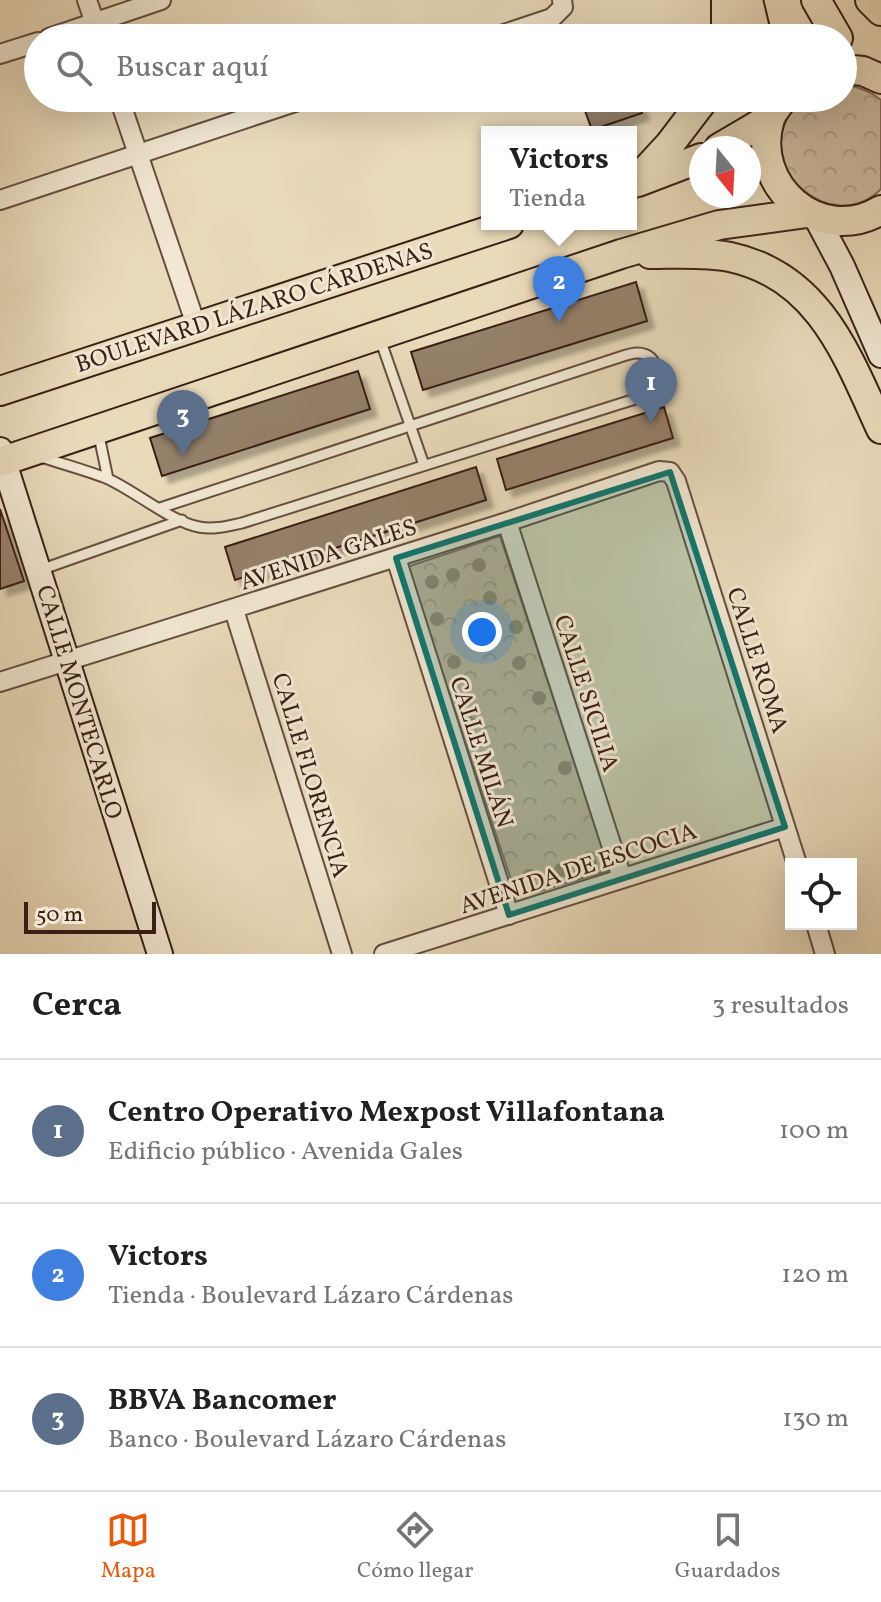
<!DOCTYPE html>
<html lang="es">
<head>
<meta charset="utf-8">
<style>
	:root { --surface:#fff; --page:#f6f6f6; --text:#202124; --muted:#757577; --line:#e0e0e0; --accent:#ea580c }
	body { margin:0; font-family:Vollkorn,serif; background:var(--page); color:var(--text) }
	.controls { position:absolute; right:24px; bottom:24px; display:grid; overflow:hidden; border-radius:0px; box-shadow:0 8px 32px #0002 }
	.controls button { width:72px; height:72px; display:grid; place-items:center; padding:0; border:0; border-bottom:2px solid var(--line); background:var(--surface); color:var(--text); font:40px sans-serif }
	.compass { position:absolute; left:689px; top:136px; width:72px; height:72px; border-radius:50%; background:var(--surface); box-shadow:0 8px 32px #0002; rotate:162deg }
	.scale { position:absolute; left:24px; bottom:20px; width:132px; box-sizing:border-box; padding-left:8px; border:4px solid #3a1f15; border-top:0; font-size:22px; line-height:28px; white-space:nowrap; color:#3a1f15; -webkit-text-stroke:6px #f1e7d2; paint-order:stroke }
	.you { position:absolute; left:482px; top:632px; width:28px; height:28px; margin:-20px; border:6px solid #fff; border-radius:50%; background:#1a73e8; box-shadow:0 0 0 12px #1a73e833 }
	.badge { display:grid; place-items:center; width:52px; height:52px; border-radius:50%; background:var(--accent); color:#fff; font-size:26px; font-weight:700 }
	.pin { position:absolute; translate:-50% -66px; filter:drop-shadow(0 2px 4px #0008) }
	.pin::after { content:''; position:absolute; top:42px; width:28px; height:24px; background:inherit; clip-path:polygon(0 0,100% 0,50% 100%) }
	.popup { position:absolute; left:481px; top:126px; width:156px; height:104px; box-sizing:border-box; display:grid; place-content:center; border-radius:0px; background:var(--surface); filter:drop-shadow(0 2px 6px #0005); font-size:26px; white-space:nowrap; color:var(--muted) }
	.popup b { font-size:30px; color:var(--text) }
	.popup::after { content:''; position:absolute; left:50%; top:100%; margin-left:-16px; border:16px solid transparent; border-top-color:var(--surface) }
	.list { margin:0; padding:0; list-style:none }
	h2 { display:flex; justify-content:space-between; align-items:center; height:104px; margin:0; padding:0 32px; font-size:34px }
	h2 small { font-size:26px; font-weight:400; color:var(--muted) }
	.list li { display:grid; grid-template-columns:52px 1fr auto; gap:24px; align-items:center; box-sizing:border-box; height:144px; padding:0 32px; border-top:2px solid var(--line) }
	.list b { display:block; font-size:30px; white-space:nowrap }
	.list p { margin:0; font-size:26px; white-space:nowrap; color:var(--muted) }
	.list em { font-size:26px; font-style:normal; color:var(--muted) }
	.icon { flex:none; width:44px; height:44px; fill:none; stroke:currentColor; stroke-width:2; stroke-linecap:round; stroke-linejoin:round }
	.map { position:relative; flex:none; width:881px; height:954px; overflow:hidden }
	.search { position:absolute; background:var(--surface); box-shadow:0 8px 32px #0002; left:24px; right:24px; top:24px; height:88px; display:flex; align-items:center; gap:20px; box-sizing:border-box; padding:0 28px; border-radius:44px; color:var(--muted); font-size:30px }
	.sheet { height:536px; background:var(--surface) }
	nav { display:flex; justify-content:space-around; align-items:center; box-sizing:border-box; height:112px; border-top:2px solid var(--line); background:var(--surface); font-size:22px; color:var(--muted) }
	nav a { display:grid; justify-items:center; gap:4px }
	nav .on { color:var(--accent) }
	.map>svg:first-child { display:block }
	.park { fill:url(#park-crowns); stroke:#826c5a; stroke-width:2 }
	.building { fill:#95806b; stroke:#3a1f15; stroke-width:2; filter:url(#shadow) }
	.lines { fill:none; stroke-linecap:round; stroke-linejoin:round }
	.lane-casing { stroke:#664e3e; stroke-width:13 }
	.street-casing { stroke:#664e3e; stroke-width:22 }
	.secondary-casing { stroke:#3a1f15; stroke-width:28 }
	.primary-casing { stroke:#3a1f15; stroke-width:32 }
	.lane { stroke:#f1e7d2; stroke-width:9 }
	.street { stroke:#f1e7d2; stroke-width:18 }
	.secondary { stroke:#f1e7d2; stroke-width:24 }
	.primary { stroke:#e9daba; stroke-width:28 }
	.tree { fill:#9d8972 }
	.marked { fill:#0f766e; fill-opacity:0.2; stroke:#0f766e; stroke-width:6; stroke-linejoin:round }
	.labels { text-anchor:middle; stroke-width:6; stroke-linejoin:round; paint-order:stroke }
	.street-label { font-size:24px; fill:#3a1f15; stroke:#f1e7d2 }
</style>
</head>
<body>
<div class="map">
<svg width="881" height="954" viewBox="0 0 881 954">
	<defs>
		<pattern id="park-crowns" width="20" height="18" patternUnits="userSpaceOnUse" patternTransform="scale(2)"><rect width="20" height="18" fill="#cbba9e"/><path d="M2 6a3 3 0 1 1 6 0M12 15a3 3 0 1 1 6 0" fill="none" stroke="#af9f87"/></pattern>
		<filter id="shadow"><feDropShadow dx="7" dy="7" stdDeviation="2" flood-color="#0004"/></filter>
	</defs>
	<rect width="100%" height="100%" fill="#e9daba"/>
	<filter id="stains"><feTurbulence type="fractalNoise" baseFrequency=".0025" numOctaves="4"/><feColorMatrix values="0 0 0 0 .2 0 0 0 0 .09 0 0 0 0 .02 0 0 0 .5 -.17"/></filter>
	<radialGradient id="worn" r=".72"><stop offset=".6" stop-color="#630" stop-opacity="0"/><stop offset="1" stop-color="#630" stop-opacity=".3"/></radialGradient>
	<!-- park -->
	<path class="park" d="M 843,85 C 858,86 870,91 881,100 L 881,189 C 832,238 751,168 792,111 C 796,106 800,100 805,98 C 816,95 832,98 843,98 Z
		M 500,536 L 610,870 L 517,898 L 407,567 Z"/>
	<!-- building -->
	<path class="building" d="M 617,98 L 638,98 L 642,113 L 592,130 L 584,108 Z
		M 636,282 L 647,321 L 423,390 L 411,352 Z
		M 358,371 L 370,409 L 162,476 L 150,438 Z
		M 664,407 L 673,438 L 506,490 L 497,459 Z
		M 476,467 L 486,500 L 235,580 L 225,547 Z
		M 0,509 L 24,581 L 0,589 Z"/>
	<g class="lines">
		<defs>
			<path id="lane" d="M 380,339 L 424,465
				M 98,431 L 108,479
				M 41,457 C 63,464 85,470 106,478 C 134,490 171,522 199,527 C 214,530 228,526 242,523 L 648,395 C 660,381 661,353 637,353 C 631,353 623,356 617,358 L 160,508
				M 40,570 L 182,520"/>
			<path id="street" d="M 87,0 L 100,38
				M 49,38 L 161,0
				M 492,38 L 552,18 L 563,7 L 562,0
				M 0,54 L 38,42
				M 119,98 L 196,325
				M 0,200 L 307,98
				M 507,522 L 622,878
				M 396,558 L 509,915
				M 234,610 L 342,954
				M 0,682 L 507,522 L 659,471 L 670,472 L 676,481 L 797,864
				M 816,924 L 825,954
				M 384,954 L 785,827"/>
			<path id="secondary" d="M 816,217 L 842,266 L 881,355
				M 0,450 L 160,954"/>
			<path id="primary" d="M 726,0 L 726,38
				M 748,0 L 757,38
				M 816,0 L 838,38
				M 870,0 L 881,11
				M 843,69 L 863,71 L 881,79
				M 783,98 C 779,105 772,112 770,119 C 749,185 820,247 881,210
				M 719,148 L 770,118
				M 638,182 L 701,158
				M 634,183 L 670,144 L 705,98
				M 650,254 C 676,254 705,252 730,257 C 819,276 847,355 881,429
				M 0,391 L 509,224
				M 0,462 L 621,254 L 719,225 L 807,213"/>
		</defs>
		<!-- lane casing -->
		<use href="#lane" class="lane-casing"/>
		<!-- street casing -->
		<use href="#street" class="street-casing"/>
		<!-- secondary casing -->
		<use href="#secondary" class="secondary-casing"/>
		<!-- primary casing -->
		<use href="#primary" class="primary-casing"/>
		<!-- lane -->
		<use href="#lane" class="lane"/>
		<!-- street -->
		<use href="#street" class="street"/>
		<!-- secondary -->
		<use href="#secondary" class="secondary"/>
		<!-- primary -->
		<use href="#primary" class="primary"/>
	</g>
	<!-- trees -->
	<g class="tree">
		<circle cx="479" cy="565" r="7"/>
		<circle cx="453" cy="575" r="7"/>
		<circle cx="432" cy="582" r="7"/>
		<circle cx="490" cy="598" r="7"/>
		<circle cx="437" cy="619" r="7"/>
		<circle cx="516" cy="627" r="7"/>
		<circle cx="454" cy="662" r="7"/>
		<circle cx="519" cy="663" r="7"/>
		<circle cx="539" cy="698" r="7"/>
		<circle cx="469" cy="723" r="7"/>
		<circle cx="565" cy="768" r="7"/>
		<circle cx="502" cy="816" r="7"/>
		<circle cx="590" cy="863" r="7"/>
		<circle cx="561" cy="870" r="7"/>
		<circle cx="529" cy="876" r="7"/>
	</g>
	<!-- marked area -->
	<path class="marked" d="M 670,472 L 785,827 L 509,915 L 396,558 Z"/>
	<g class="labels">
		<!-- street labels -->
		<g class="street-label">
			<text transform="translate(254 307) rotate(-18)" y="8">BOULEVARD LÁZARO CÁRDENAS</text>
			<text transform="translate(328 554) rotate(-18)" y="8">AVENIDA GALES</text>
			<text transform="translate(758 660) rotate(72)" y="8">CALLE ROMA</text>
			<text transform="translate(587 693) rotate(72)" y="8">CALLE SICILIA</text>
			<text transform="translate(80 702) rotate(73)" y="8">CALLE MONTECARLO</text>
			<text transform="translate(482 752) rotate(72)" y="8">CALLE MILÁN</text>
			<text transform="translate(311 775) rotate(73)" y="8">CALLE FLORENCIA</text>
			<text transform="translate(578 868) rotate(-18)" y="8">AVENIDA DE ESCOCIA</text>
		</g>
	</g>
	<rect width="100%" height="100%" filter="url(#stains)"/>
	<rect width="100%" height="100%" fill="url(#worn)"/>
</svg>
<div class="controls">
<button><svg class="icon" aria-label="locate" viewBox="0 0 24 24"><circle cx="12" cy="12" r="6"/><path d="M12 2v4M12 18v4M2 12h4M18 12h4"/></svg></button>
</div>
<svg class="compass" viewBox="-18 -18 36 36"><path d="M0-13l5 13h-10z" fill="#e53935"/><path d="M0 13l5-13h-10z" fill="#757577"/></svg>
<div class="scale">50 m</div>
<div class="you"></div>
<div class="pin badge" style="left:651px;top:423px;background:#5c6f8a">1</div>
<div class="pin badge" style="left:559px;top:322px;background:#3f7fe0">2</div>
<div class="popup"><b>Victors</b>Tienda</div>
<div class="pin badge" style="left:183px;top:456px;background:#5c6f8a">3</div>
<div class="search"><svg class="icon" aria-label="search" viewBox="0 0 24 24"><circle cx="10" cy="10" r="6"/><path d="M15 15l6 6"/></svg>Buscar aquí</div>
</div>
<section class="sheet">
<h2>Cerca<small>3 resultados</small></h2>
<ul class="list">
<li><span class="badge" style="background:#5c6f8a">1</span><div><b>Centro Operativo Mexpost Villafontana</b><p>Edificio público · Avenida Gales</p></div><em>100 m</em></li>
<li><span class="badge" style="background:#3f7fe0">2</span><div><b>Victors</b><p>Tienda · Boulevard Lázaro Cárdenas</p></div><em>120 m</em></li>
<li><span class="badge" style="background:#5c6f8a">3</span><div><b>BBVA Bancomer</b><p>Banco · Boulevard Lázaro Cárdenas</p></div><em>130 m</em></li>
</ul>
</section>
<nav>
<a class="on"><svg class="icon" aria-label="map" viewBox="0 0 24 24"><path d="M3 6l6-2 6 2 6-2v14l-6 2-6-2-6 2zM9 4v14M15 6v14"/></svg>Mapa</a>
<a><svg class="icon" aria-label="directions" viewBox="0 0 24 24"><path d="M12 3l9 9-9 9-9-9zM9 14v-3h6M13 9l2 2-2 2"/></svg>Cómo llegar</a>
<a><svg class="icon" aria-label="saved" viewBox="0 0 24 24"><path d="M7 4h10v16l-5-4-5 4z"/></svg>Guardados</a>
</nav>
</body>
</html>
